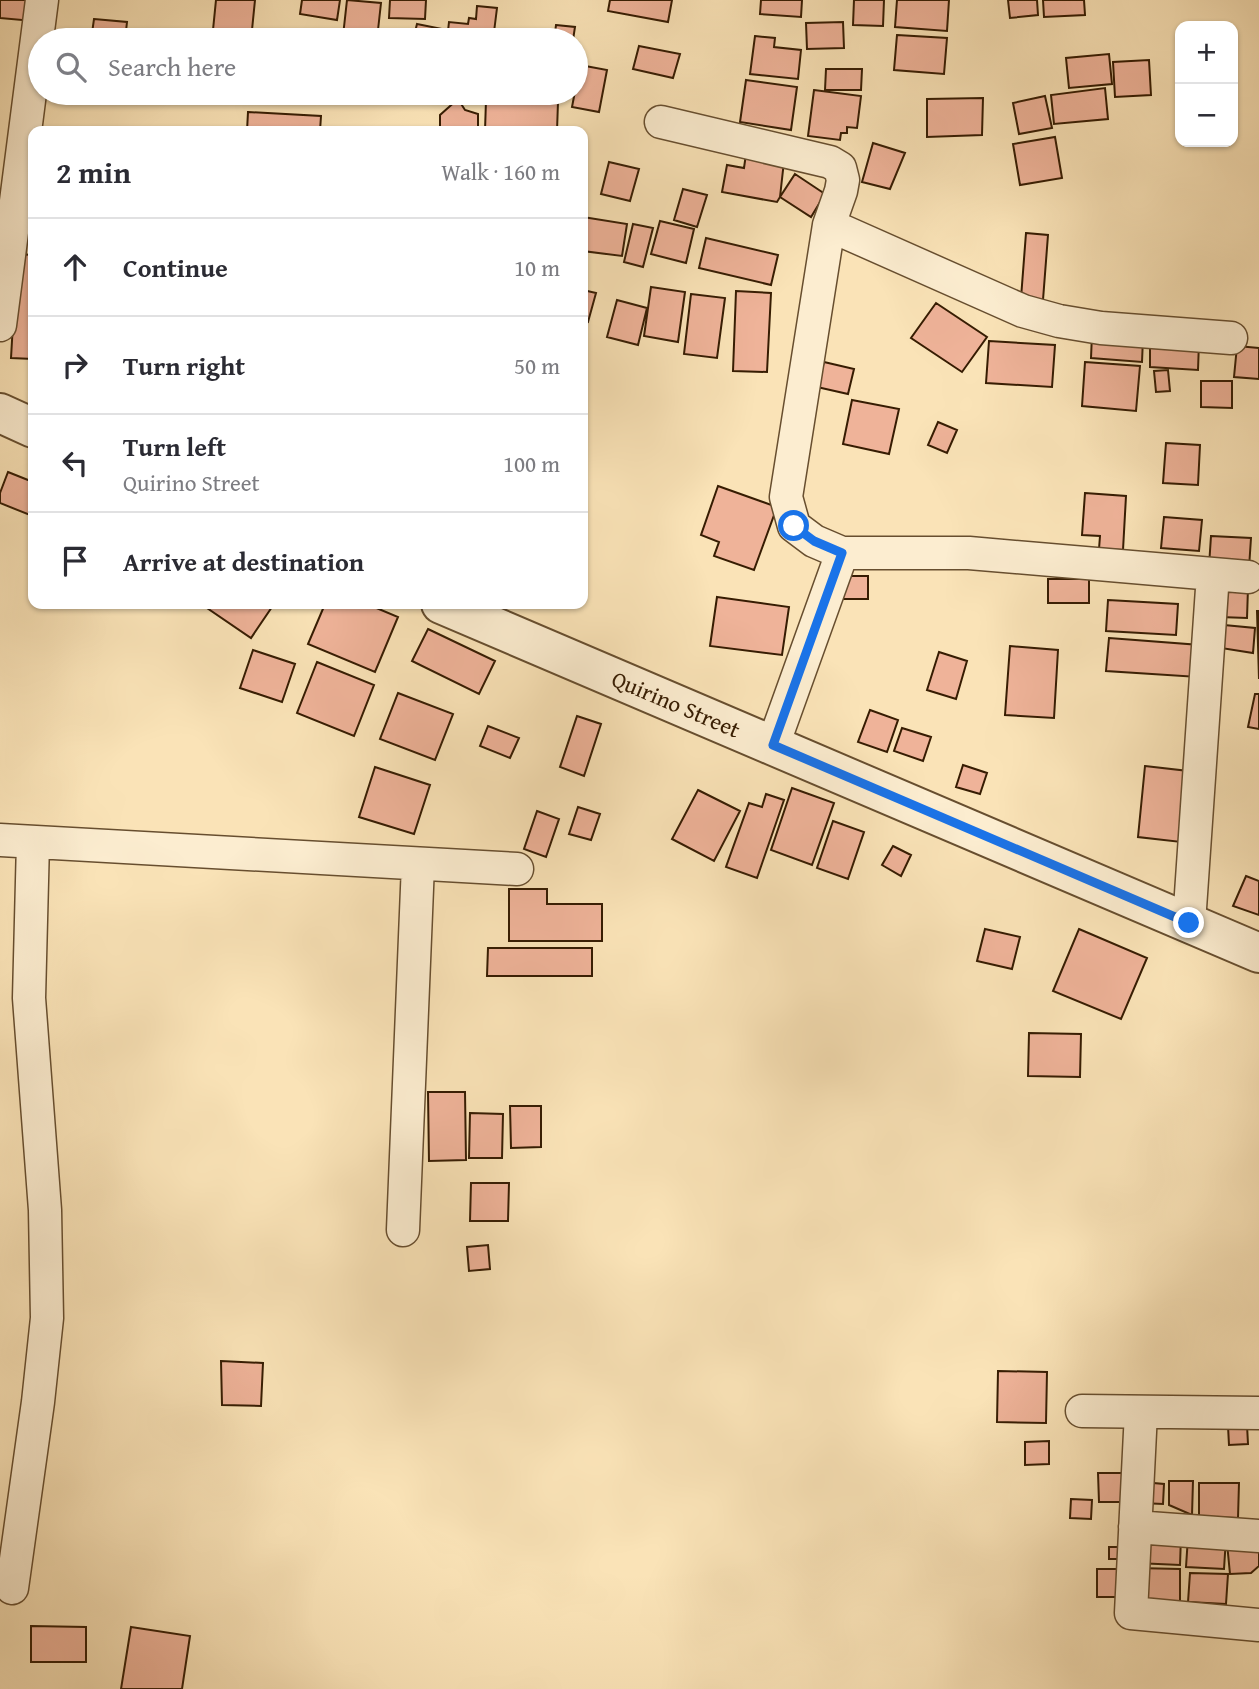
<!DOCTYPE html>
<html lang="en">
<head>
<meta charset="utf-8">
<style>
	:root { --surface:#fff; --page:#f7f7f7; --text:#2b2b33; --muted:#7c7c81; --line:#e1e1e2 }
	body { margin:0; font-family:"Gentium Book Plus",serif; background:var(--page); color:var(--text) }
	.controls { position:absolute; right:21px; top:21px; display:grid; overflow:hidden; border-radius:14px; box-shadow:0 2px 5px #0004 }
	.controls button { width:63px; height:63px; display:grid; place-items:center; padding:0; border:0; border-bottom:2px solid var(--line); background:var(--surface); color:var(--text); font:35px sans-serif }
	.stop { position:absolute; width:21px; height:21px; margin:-16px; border:5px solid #1a73e8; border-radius:50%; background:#fff }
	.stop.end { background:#1a73e8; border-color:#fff; box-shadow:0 2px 7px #0008 }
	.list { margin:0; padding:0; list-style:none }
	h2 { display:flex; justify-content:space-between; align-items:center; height:91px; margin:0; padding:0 28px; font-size:30px }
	h2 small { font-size:23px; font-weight:400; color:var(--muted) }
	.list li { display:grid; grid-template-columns:46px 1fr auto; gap:21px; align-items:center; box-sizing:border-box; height:98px; padding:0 28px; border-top:2px solid var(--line) }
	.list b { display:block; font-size:26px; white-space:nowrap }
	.list p { margin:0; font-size:23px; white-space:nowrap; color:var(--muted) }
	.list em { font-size:23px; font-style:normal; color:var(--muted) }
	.icon { flex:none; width:38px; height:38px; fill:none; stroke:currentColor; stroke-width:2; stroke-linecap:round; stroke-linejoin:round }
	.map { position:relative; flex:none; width:1259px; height:1689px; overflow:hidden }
	.search { position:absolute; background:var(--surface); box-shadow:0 2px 5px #0004; left:28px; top:28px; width:560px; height:77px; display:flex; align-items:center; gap:18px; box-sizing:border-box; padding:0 24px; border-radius:38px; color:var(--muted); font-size:26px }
	.panel { position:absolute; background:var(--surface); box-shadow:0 2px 5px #0004; left:28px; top:126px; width:560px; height:483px; border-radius:14px }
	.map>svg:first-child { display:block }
	.building { fill:#efb399; stroke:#361c02; stroke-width:2 }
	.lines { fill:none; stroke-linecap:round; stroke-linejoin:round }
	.minor-casing { stroke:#674e2f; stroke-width:35 }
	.tertiary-casing { stroke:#674e2f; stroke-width:42 }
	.minor { stroke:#fcedd0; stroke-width:32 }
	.tertiary { stroke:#fcedd0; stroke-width:38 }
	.route { stroke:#1a73e8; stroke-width:9 }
	.labels { text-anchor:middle; stroke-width:6; stroke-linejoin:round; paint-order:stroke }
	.street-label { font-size:23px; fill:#361c02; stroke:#fcedd0 }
</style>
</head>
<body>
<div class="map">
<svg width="1259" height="1689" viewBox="0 0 1259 1689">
	<rect width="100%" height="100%" fill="#fae3b7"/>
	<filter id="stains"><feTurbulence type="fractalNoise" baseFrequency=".00286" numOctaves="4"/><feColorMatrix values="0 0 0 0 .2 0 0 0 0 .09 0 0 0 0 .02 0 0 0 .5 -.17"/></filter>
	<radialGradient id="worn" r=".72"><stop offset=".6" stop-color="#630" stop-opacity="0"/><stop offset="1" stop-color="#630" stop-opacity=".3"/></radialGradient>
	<!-- building -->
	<path class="building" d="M 0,0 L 35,0 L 33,21 L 0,18 Z
		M 216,0 L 255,0 L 251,40 L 212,40 Z
		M 302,0 L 340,0 L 337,20 L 300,14 Z
		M 347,0 L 381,3 L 377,39 L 343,36 Z
		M 390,0 L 426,0 L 425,19 L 389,18 Z
		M 610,0 L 672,0 L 668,22 L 608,11 Z
		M 761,0 L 802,0 L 801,17 L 760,14 Z
		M 854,0 L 884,0 L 883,26 L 853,25 Z
		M 897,0 L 949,0 L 947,31 L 895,27 Z
		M 1008,0 L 1037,0 L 1038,15 L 1010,18 Z
		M 1043,0 L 1084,0 L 1085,15 L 1044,17 Z
		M 477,6 L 497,8 L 493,40 L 447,40 L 449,22 L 468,24 L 469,18 L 476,19 Z
		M 94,19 L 127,22 L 125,40 L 91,40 Z
		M 843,22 L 844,48 L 807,49 L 806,23 Z
		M 417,24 L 447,30 L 445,40 L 413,40 Z
		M 556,25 L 575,27 L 573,40 L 554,40 Z
		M 897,35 L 947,38 L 944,74 L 894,70 Z
		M 755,36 L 775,38 L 774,47 L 801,50 L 798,79 L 750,74 Z
		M 639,46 L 680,54 L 673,78 L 633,69 Z
		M 1109,54 L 1112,84 L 1069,88 L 1066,58 Z
		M 1149,60 L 1151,95 L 1115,97 L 1113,62 Z
		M 580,65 L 607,70 L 599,112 L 572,107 Z
		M 826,69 L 862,69 L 861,90 L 825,90 Z
		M 746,80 L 797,87 L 791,130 L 740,122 Z
		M 1105,88 L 1108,119 L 1054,124 L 1051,95 Z
		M 814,90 L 861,96 L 857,128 L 847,127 L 847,133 L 841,133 L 840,140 L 808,136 Z
		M 262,93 L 318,93 L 317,99 Z
		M 1045,96 L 1052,128 L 1019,134 L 1013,103 Z
		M 983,98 L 982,135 L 927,137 L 927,99 Z
		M 458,99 L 465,110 L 478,114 L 478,131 L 440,131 L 440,115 Z
		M 486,100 L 558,102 L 557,131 L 485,131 Z
		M 248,112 L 321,116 L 320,131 L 247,131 Z
		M 1055,137 L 1062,178 L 1020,185 L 1013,144 Z
		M 873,143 L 905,153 L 890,189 L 862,182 Z
		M 746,154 L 784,161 L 780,197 L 777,202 L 722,192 L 727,165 L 744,168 Z
		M 609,162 L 639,169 L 630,201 L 601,194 Z
		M 795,174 L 825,194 L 811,217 L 780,197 Z
		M 683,189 L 707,195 L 697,227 L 674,220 Z
		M 583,217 L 627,224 L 622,256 L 583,251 Z
		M 660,221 L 694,229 L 686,263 L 651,254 Z
		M 633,224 L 653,228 L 643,267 L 624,262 Z
		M 1026,233 L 1048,235 L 1043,300 L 1021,298 Z
		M 706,238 L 778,255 L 771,285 L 699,268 Z
		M 17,254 L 33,255 L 33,359 L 11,358 Z
		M 651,287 L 685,292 L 678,342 L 644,336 Z
		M 583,290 L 596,293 L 588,322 L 583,320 Z
		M 736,291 L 771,293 L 767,372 L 733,371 Z
		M 691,294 L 725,298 L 717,358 L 684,354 Z
		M 617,300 L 647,308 L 638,345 L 607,337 Z
		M 936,303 L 987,337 L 962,372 L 911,338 Z
		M 1092,334 L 1143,338 L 1142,362 L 1091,358 Z
		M 1150,340 L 1199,342 L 1198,370 L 1150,367 Z
		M 989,341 L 1055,345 L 1052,387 L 986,383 Z
		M 1237,346 L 1259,348 L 1259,379 L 1234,377 Z
		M 824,362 L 854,369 L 848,394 L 817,387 Z
		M 1085,362 L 1140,366 L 1136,411 L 1082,406 Z
		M 1168,370 L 1170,391 L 1156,392 L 1154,371 Z
		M 1201,381 L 1232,381 L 1232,408 L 1201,407 Z
		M 852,400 L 899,409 L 889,454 L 843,444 Z
		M 938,422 L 957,430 L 947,453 L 928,445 Z
		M 1166,443 L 1200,445 L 1198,485 L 1163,483 Z
		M 8,472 L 33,482 L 33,506 L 30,515 L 0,503 L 0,493 Z
		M 718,486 L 777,507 L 754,570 L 714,556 L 719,542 L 701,535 Z
		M 1085,493 L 1126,496 L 1123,550 L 1099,549 L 1100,536 L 1082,535 Z
		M 1164,517 L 1202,520 L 1199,551 L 1161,548 Z
		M 1211,536 L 1251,538 L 1249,568 L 1209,566 Z
		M 839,576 L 868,576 L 868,599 L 839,599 Z
		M 1048,579 L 1089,579 L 1089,603 L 1048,603 Z
		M 1219,585 L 1248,588 L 1247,618 L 1220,617 Z
		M 717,597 L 789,607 L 782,655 L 710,646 Z
		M 1108,600 L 1178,604 L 1176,635 L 1106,631 Z
		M 210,604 L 274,604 L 251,638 L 207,608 Z
		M 325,604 L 367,604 L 398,617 L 375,672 L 308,644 Z
		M 1257,611 L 1259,611 L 1259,679 Z
		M 1224,625 L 1255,628 L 1253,653 L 1221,648 Z
		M 428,629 L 495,661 L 479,694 L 412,661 Z
		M 1109,638 L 1200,645 L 1198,677 L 1106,671 Z
		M 1010,646 L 1058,650 L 1054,718 L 1005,715 Z
		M 253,650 L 295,664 L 282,702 L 240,688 Z
		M 939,652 L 967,661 L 956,699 L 927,690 Z
		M 317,662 L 374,685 L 354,736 L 297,713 Z
		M 398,693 L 453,714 L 435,760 L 380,739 Z
		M 1255,694 L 1259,694 L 1259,729 L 1248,727 Z
		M 870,710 L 898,720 L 887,752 L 858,742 Z
		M 577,716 L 601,724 L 584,776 L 560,767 Z
		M 488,726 L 519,738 L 510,758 L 480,746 Z
		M 902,728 L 931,737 L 923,761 L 894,751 Z
		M 963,765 L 987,773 L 980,794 L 956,787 Z
		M 1145,766 L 1188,771 L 1181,842 L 1138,837 Z
		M 375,767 L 430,785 L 414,834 L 359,817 Z
		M 792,788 L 834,803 L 812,865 L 771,850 Z
		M 698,790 L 740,811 L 714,861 L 672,839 Z
		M 766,794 L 784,800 L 757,878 L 726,867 L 749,803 L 762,807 Z
		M 578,807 L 600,814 L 591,840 L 569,834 Z
		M 537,811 L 559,819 L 546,857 L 524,849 Z
		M 833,821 L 864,832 L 848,879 L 817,868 Z
		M 893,846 L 911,855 L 901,876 L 882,865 Z
		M 1246,876 L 1259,881 L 1259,915 L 1233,906 Z
		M 509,889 L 547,889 L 547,904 L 602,904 L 602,941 L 509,941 Z
		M 985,929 L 1020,937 L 1012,969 L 977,961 Z
		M 1079,929 L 1147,958 L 1121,1019 L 1053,991 Z
		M 488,948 L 592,948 L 592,976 L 487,976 Z
		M 1029,1033 L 1081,1034 L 1080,1077 L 1028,1076 Z
		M 428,1092 L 465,1092 L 466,1160 L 429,1161 Z
		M 510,1106 L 541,1106 L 541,1147 L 511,1148 Z
		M 470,1113 L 503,1114 L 502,1158 L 469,1158 Z
		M 471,1183 L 509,1183 L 508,1221 L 470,1221 Z
		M 488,1245 L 490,1269 L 469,1271 L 467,1247 Z
		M 221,1361 L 263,1363 L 261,1406 L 222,1405 Z
		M 998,1371 L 1047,1372 L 1046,1423 L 997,1422 Z
		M 1247,1425 L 1248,1444 L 1229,1445 L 1228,1426 Z
		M 1049,1441 L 1049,1464 L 1025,1465 L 1025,1442 Z
		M 1098,1473 L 1131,1473 L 1131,1502 L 1099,1502 Z
		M 1169,1481 L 1193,1481 L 1192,1515 L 1169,1505 Z
		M 1142,1482 L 1164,1484 L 1163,1504 L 1141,1503 Z
		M 1199,1483 L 1239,1483 L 1238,1518 L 1199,1517 Z
		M 1071,1499 L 1092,1500 L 1091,1519 L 1070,1518 Z
		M 1138,1534 L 1181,1536 L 1180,1565 L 1136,1563 Z
		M 1188,1537 L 1226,1538 L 1224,1569 L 1186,1567 Z
		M 1259,1541 L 1259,1566 L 1251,1573 L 1230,1574 L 1227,1543 Z
		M 1109,1547 L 1126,1547 L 1126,1559 L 1109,1559 Z
		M 1136,1568 L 1180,1569 L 1180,1603 L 1136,1603 Z
		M 1097,1569 L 1125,1569 L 1125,1597 L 1097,1597 Z
		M 1190,1573 L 1228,1574 L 1226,1604 L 1188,1602 Z
		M 31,1626 L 86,1627 L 86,1662 L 31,1662 Z
		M 131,1627 L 190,1636 L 182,1689 L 121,1689 Z"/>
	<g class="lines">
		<defs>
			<path id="minor" d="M 661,122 L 830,162 L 840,168 L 843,180 L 841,191 L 829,225 L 786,497 L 794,526 L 814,541 L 842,553 L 969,553 L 1248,577
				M 829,225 L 1023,311 L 1059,321 L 1101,328 L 1231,338
				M 0,325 L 42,0
				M 773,745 L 842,553
				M 0,840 L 517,869
				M 1189,923 L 1213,574
				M 403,1230 L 418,864
				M 1082,1411 L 1259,1413
				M 1141,1412 L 1131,1613 L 1259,1625
				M 1135,1527 L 1259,1536
				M 12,1588 L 38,1402 L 47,1318 L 45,1210 L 29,998 L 33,842"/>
			<path id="tertiary" d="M 0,413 L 33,428
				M 441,604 L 1259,953"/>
		</defs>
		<!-- minor casing -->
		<use href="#minor" class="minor-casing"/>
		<!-- tertiary casing -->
		<use href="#tertiary" class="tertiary-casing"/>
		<!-- minor -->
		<use href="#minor" class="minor"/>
		<!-- tertiary -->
		<use href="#tertiary" class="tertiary"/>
	</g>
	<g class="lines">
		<!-- route -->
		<path class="route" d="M 794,526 L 814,541 L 842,553 L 773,745 L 1189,923"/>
	</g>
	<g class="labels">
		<!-- street labels -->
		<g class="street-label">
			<text transform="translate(676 704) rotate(23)" y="8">Quirino Street</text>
		</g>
	</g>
	<rect width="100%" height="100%" filter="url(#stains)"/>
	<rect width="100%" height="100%" fill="url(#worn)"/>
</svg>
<div class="controls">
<button>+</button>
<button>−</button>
</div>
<div class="stop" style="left:794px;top:526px"></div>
<div class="stop end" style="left:1189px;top:923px"></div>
<div class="search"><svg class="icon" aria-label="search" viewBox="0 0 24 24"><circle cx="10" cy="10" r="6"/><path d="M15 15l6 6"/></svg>Search here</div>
<section class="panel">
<h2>2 min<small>Walk · 160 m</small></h2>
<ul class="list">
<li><svg class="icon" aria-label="ahead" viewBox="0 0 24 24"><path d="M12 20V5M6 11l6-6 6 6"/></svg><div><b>Continue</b></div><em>10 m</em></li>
<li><svg class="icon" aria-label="right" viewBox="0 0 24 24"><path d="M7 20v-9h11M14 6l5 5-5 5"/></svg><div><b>Turn right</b></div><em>50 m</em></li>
<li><svg class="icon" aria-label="left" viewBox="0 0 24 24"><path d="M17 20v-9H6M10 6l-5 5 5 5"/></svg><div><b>Turn left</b><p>Quirino Street</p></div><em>100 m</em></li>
<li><svg class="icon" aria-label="arrive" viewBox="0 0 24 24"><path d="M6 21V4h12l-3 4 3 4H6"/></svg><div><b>Arrive at destination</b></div></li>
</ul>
</section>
</div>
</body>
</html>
